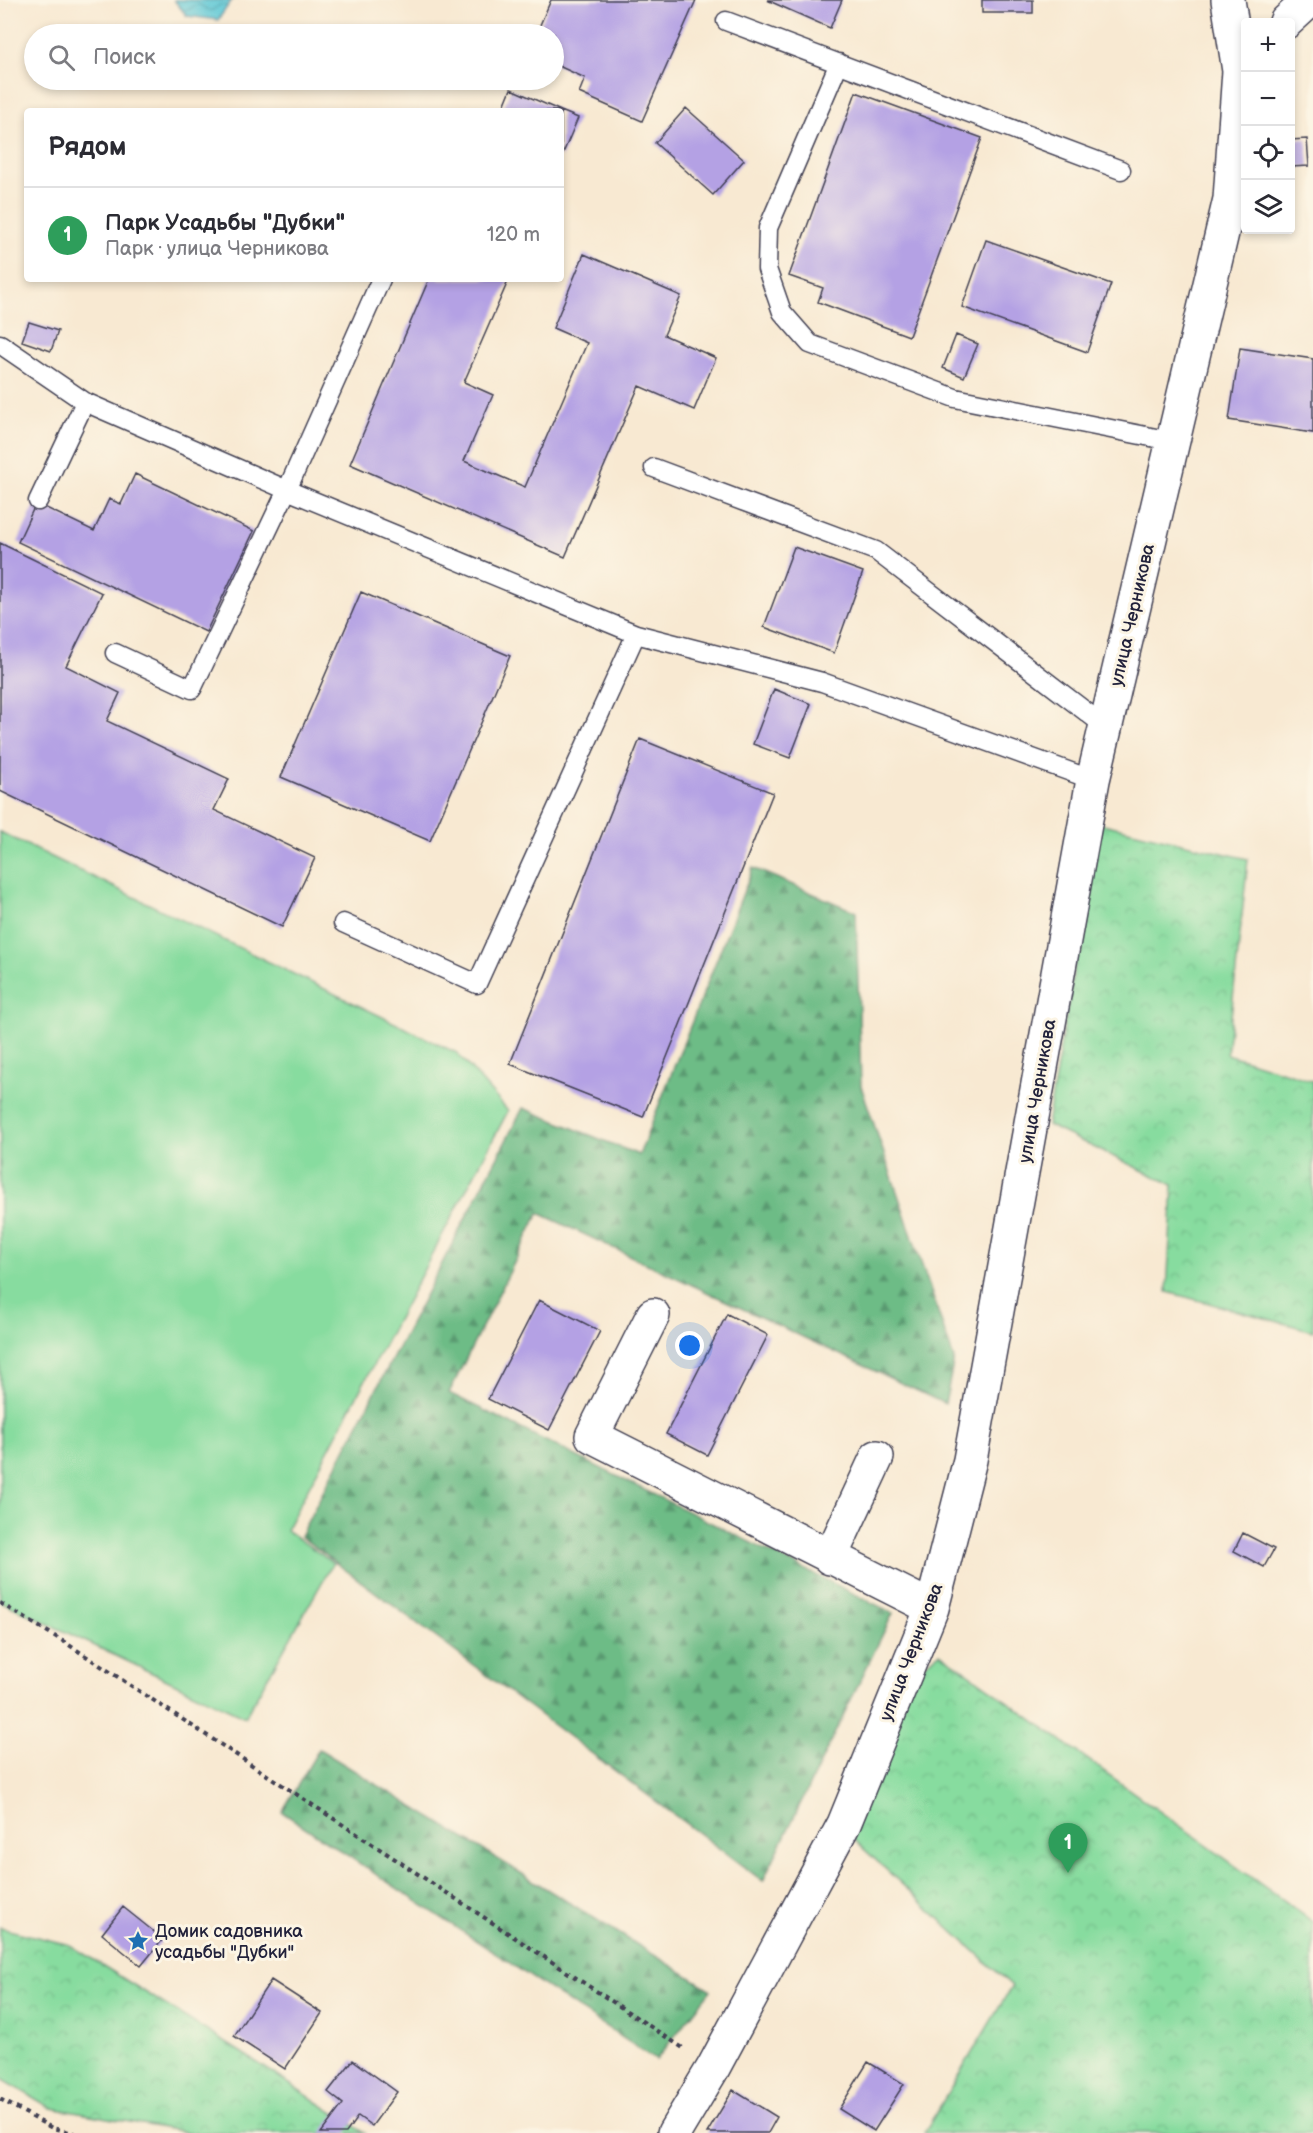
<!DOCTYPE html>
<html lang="ru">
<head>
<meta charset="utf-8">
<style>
	:root { --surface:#fff; --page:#f2f2f3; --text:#2b2b33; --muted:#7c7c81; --line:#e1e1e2; --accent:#1f6fb2 }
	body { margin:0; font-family:"Balsamiq Sans",sans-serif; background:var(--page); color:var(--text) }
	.controls { position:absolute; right:18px; top:18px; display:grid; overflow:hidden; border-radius:6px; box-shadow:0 3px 9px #0003 }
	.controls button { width:54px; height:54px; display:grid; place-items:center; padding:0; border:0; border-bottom:2px solid var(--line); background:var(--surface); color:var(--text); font:30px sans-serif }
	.you { position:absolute; left:690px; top:1346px; width:21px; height:21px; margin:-15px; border:4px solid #fff; border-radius:50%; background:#1a73e8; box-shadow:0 0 0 9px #1a73e833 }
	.badge { display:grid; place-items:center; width:39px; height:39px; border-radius:50%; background:var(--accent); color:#fff; font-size:20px; font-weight:700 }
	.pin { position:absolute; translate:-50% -50px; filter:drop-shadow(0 2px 3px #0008) }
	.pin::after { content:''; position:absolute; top:32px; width:21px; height:18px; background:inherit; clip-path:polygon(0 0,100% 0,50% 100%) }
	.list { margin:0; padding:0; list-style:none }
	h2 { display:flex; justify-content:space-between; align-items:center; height:78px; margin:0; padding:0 24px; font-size:26px }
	h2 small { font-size:20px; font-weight:400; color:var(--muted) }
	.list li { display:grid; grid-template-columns:39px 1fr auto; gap:18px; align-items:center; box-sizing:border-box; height:96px; padding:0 24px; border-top:2px solid var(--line) }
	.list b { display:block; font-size:22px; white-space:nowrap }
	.list p { margin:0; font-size:20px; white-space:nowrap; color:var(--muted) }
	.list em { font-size:20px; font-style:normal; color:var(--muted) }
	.icon { flex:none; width:33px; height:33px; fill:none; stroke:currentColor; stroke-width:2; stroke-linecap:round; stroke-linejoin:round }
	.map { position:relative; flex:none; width:1313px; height:2133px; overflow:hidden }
	.search { position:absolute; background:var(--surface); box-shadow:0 3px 9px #0003; left:24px; top:24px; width:540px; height:66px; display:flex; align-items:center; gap:15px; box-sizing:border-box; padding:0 21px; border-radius:33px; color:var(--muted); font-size:22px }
	.panel { position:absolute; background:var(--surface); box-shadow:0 3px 9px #0003; left:24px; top:108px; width:540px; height:174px; border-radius:6px }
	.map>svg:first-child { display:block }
	.green { fill:#87dc9f; stroke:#547f6d; stroke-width:1.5 }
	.forest { fill:url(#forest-firs); stroke:#486f60; stroke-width:1.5 }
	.park { fill:url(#park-crowns); stroke:#547f6d; stroke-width:1.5 }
	.water { fill:url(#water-waves); stroke:#407588; stroke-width:1.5 }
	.building { fill:#b4a1e4 }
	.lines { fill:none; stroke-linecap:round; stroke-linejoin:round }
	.service-casing { stroke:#424052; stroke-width:21 }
	.minor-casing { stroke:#424052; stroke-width:36 }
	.path { stroke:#424052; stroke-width:4; stroke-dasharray:4.5 4.5; stroke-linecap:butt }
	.service { stroke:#fff; stroke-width:18 }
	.minor { stroke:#fff; stroke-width:33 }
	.labels { text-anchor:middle; stroke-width:6; stroke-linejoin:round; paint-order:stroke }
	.street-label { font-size:18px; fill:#22223b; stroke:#fcf5e5 }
	.poi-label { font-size:18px; fill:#22223b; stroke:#fcf5e5; text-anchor:start }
</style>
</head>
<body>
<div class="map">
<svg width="1313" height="2133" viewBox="0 0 1313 2133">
	<defs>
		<pattern id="forest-firs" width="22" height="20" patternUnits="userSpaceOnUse" patternTransform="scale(1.5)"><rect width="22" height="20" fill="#6dbc86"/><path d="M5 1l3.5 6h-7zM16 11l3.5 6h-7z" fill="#59986f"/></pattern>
		<pattern id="park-crowns" width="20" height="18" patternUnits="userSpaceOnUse" patternTransform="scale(1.5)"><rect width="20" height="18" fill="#87dc9f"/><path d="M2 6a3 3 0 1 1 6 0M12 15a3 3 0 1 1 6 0" fill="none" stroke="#74bc8a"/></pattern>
		<pattern id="water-waves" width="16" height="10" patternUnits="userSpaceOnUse" patternTransform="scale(1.5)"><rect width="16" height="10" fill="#5dc8d6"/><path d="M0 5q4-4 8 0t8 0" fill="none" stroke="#4ca2af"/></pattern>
	</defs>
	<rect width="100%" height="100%" fill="#fcf5e5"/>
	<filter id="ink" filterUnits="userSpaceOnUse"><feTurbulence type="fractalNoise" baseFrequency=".0167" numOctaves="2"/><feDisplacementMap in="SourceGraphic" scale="12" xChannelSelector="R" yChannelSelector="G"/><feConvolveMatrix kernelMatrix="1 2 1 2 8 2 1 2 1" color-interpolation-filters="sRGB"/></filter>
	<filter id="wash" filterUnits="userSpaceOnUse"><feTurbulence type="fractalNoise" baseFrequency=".008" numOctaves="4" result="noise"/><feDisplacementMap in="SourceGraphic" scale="24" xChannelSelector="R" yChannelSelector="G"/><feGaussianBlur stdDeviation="1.35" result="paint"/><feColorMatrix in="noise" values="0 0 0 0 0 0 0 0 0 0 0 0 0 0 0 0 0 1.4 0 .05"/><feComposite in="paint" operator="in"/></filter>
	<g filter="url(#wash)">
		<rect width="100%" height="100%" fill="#f8e9d2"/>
		<!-- green -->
		<path class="green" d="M 0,832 L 457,1053 L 508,1111 L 286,1530 L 333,1563 L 245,1717 L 0,1601 Z"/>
		<!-- forest -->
		<path class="forest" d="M 753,868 L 856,912 L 861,1086 L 954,1359 L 945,1404 L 539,1213 L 449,1393 L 893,1613 L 763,1881 L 300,1536 L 523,1108 L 639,1155 Z
			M 319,1749 L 711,1990 L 656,2060 L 282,1812 Z"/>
		<!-- park -->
		<path class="park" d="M 1099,823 L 1248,859 L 1227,1054 L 1313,1081 L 1313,1331 L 1167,1292 L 1173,1185 L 1047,1125 Z
			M 940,1653 L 1313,1922 L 1313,2133 L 924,2133 L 1012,1986 L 838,1825 L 899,1682 Z
			M 0,1928 L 70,1945 L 250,2058 L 365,2133 L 192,2133 L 51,2108 L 0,2078 Z"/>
		<!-- water -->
		<path class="water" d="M 174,0 L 232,0 L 218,20 L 187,16 Z"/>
		<g id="blocks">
			<!-- building -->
			<path class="building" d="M 551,0 L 696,0 L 642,121 L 579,93 L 585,78 L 554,64 L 554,34 L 536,34 Z
				M 767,0 L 842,0 L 830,28 Z
				M 982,0 L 1033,0 L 1033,13 L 982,13 Z
				M 511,89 L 561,111 L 502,111 Z
				M 856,92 L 982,138 L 909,336 L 818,302 L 823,288 L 789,276 Z
				M 686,108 L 744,160 L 713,195 L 655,143 Z
				M 561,111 L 578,118 L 561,158 Z
				M 1307,139 L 1309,166 L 1290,167 L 1290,140 Z
				M 986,240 L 1111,284 L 1087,352 L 962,307 Z
				M 584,254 L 681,296 L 664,335 L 716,358 L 694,410 L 639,386 L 565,557 L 350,464 L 429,279 L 509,279 L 464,382 L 493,395 L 464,461 L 525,487 L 587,343 L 553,328 Z
				M 29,322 L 58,331 L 51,351 L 22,341 Z
				M 956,335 L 978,344 L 964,377 L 943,368 Z
				M 1240,348 L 1313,359 L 1313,433 L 1229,420 Z
				M 135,474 L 254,531 L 206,632 L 18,542 L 36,503 L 94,531 L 109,499 L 121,504 Z
				M 0,543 L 102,593 L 66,666 L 120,693 L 107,721 L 229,779 L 214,810 L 315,858 L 282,927 L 0,791 Z
				M 794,547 L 863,572 L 834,653 L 764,627 Z
				M 361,592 L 510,656 L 430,841 L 281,777 Z
				M 774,689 L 811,704 L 790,758 L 753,744 Z
				M 640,739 L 773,793 L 643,1117 L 510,1064 Z
				M 539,1300 L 600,1331 L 549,1430 L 488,1399 Z
				M 727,1314 L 768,1335 L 707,1455 L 666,1434 Z
				M 1243,1533 L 1274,1549 L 1264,1567 L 1234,1551 Z
				M 123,1907 L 163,1939 L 141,1966 L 102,1934 Z
				M 271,1980 L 322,2013 L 285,2069 L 234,2036 Z
				M 353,2060 L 397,2092 L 372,2126 L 358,2116 L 346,2133 L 321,2133 L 343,2104 L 328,2092 Z
				M 868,2062 L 904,2084 L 874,2131 L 839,2109 Z
				M 733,2090 L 777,2117 L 768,2133 L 707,2133 Z"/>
		</g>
	</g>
	<g filter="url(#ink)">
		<use href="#blocks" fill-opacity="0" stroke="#424052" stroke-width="1.5"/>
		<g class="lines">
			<defs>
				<path id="service" d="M 726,21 L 1121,170
					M 839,63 L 768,228 L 767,269 L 782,312 L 810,344 L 955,398 L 1171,441
					M 0,344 L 85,402 L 287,490 L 636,634 L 822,682 L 1093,780
					M 654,468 L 876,551 L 1106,727
					M 38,501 L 85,402
					M 115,653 L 192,689 L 287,490 L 381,279
					M 343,923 L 477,984 L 636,634"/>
				<path id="minor" d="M 1286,22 L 1310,0
					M 653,1315 L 592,1436 L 932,1608
					M 830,1558 L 877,1457
					M 674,2133 L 713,2068 L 844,1824 L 932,1608 L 970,1460 L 1093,780 L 1230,199 L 1239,71 L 1228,0"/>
			</defs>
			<!-- service casing -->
			<use href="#service" class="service-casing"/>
			<!-- minor casing -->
			<use href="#minor" class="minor-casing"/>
			<!-- path -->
			<path class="path" d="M 0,1603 L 66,1643 L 683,2048
				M 0,2099 L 52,2128 L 74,2133"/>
			<!-- service -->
			<use href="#service" class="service"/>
			<!-- minor -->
			<use href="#minor" class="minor"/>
		</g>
	</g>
	<!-- icons -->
	<defs>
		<symbol id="sight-bare" viewBox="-9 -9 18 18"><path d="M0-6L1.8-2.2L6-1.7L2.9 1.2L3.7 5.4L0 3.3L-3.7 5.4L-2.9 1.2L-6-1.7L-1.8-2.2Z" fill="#1f6fb2" stroke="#fcf5e5" stroke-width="2.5" paint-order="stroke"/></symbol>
	</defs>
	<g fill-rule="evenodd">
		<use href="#sight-bare" x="123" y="1926" width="30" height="30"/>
	</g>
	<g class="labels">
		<!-- street labels -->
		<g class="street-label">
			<text transform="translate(1132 615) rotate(-77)" y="6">улица Черникова</text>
			<text transform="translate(1037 1091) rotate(-80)" y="6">улица Черникова</text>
			<text transform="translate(911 1652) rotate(-69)" y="6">улица Черникова</text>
		</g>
		<!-- poi labels -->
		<g class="poi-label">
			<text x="155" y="1937">Домик садовника<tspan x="155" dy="21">усадьбы "Дубки"</tspan></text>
		</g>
	</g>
</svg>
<div class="controls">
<button>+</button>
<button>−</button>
<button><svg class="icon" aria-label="locate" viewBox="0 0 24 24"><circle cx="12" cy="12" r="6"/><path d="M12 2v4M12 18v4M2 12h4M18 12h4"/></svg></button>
<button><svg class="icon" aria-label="layers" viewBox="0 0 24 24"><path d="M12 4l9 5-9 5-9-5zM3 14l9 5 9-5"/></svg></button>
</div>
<div class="you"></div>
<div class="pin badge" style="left:1068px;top:1873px;background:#2e9e5b">1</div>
<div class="search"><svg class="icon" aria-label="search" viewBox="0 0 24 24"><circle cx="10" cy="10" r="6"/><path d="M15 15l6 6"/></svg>Поиск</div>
<section class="panel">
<h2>Рядом<small></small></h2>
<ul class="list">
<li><span class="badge" style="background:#2e9e5b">1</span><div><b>Парк Усадьбы &quot;Дубки&quot;</b><p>Парк · улица Черникова</p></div><em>120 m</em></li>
</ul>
</section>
</div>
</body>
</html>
